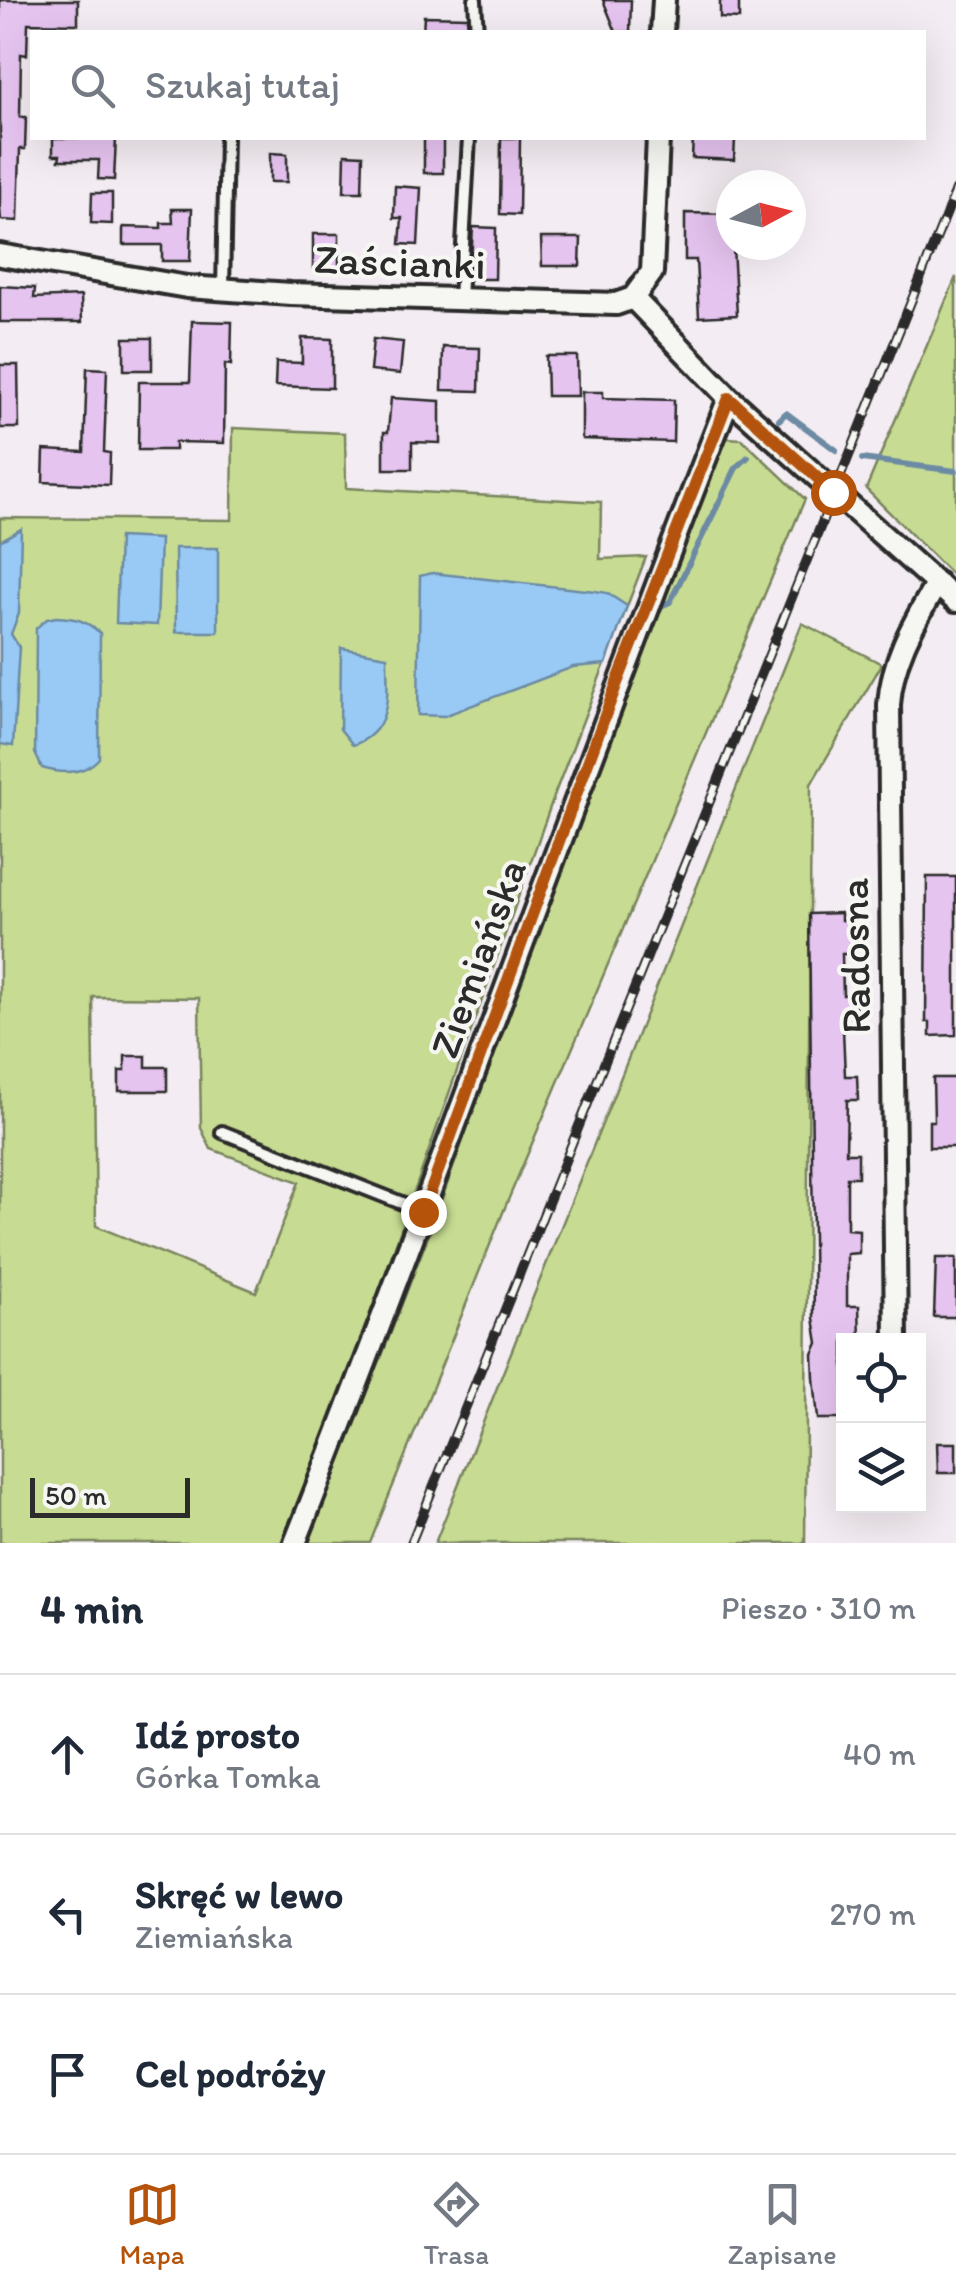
<!DOCTYPE html>
<html lang="pl">
<head>
<meta charset="utf-8">
<style>
	:root { --surface:#fff; --page:#f2f2f3; --text:#1f2937; --muted:#747a83; --line:#e0e1e3; --accent:#b45309 }
	body { margin:0; font-family:Itim,sans-serif; background:var(--page); color:var(--text) }
	.controls { position:absolute; right:30px; bottom:30px; display:grid; overflow:hidden; border-radius:0px; box-shadow:0 10px 40px #0002 }
	.controls button { width:90px; height:90px; display:grid; place-items:center; padding:0; border:0; border-bottom:2px solid var(--line); background:var(--surface); color:var(--text); font:50px sans-serif }
	.compass { position:absolute; left:716px; top:170px; width:90px; height:90px; border-radius:50%; background:var(--surface); box-shadow:0 10px 40px #0002; rotate:83deg }
	.scale { position:absolute; left:30px; bottom:25px; width:160px; box-sizing:border-box; padding-left:10px; border:5px solid #2b2b2b; border-top:0; font-size:28px; line-height:35px; white-space:nowrap; color:#2b2b2b; -webkit-text-stroke:8px #f6f6f2; paint-order:stroke }
	.stop { position:absolute; width:30px; height:30px; margin:-22px; border:8px solid #b45309; border-radius:50%; background:#fff }
	.stop.end { background:#b45309; border-color:#fff; box-shadow:0 2px 10px #0008 }
	.list { margin:0; padding:0; list-style:none }
	h2 { display:flex; justify-content:space-between; align-items:center; height:130px; margin:0; padding:0 40px; font-size:42px }
	h2 small { font-size:32px; font-weight:400; color:var(--muted) }
	.list li { display:grid; grid-template-columns:65px 1fr auto; gap:30px; align-items:center; box-sizing:border-box; height:160px; padding:0 40px; border-top:2px solid var(--line) }
	.list b { display:block; font-size:38px; white-space:nowrap }
	.list p { margin:0; font-size:32px; white-space:nowrap; color:var(--muted) }
	.list em { font-size:32px; font-style:normal; color:var(--muted) }
	.icon { flex:none; width:55px; height:55px; fill:none; stroke:currentColor; stroke-width:2; stroke-linecap:round; stroke-linejoin:round }
	.map { position:relative; flex:none; width:956px; height:1543px; overflow:hidden }
	.search { position:absolute; background:var(--surface); box-shadow:0 10px 40px #0002; left:30px; right:30px; top:30px; height:110px; display:flex; align-items:center; gap:25px; box-sizing:border-box; padding:0 35px; border-radius:0px; color:var(--muted); font-size:38px }
	.sheet { height:610px; background:var(--surface) }
	nav { display:flex; justify-content:space-around; align-items:center; box-sizing:border-box; height:140px; border-top:2px solid var(--line); background:var(--surface); font-size:28px; color:var(--muted) }
	nav a { display:grid; justify-items:center; gap:5px }
	nav .on { color:var(--accent) }
	.map>svg:first-child { display:block }
	.green { fill:#c7dc92; stroke:#79845e; stroke-width:2.5; fill-rule:evenodd }
	.water { fill:#98caf5; stroke:#6c8aa4; stroke-width:2.5 }
	.lines { fill:none; stroke-linecap:round; stroke-linejoin:round }
	.stream { stroke:#6c8aa4; stroke-width:6 }
	.building { fill:#e6c4f0; stroke:#2b2b2b; stroke-width:2.5 }
	.lane-casing { stroke:#2b2b2b; stroke-width:18 }
	.street-casing { stroke:#2b2b2b; stroke-width:28 }
	.lane { stroke:#f6f6f2; stroke-width:10 }
	.street { stroke:#f6f6f2; stroke-width:20 }
	.rail-casing { stroke:#2b2b2b; stroke-width:10 }
	.rail { stroke:#f6f6f2; stroke-width:6; stroke-dasharray:19; stroke-linecap:butt }
	.route { stroke:#b45309; stroke-width:12 }
	.labels { text-anchor:middle; stroke-width:8; stroke-linejoin:round; paint-order:stroke }
	.street-label { font-size:42px; fill:#2b2b2b; stroke:#f6f6f2 }
</style>
</head>
<body>
<div class="map">
<svg width="956" height="1543" viewBox="0 0 956 1543">
	<rect width="100%" height="100%" fill="#f3ecf2"/>
	<filter id="ink" filterUnits="userSpaceOnUse"><feTurbulence type="fractalNoise" baseFrequency=".01" numOctaves="2"/><feDisplacementMap in="SourceGraphic" scale="20" xChannelSelector="R" yChannelSelector="G"/><feConvolveMatrix kernelMatrix="1 2 1 2 8 2 1 2 1" color-interpolation-filters="sRGB"/></filter>
	<g filter="url(#ink)">
		<!-- green -->
		<path class="green" d="M 956,277 L 956,579 L 866,489 Z
			M 233,428 L 345,433 L 346,488 L 601,502 L 600,559 L 646,557 L 555,793 L 363,1337 L 281,1543 L 0,1543 L 0,518 L 232,520 ZM 93,997 L 199,998 L 201,1128 L 211,1149 L 299,1182 L 256,1292 L 96,1226 Z
			M 727,438 L 742,439 L 805,499 L 506,1205 L 370,1543 L 309,1543 L 431,1229 L 597,769 Z
			M 802,623 L 882,664 L 811,784 L 805,1543 L 435,1543 Z"/>
		<!-- water -->
		<path class="water" d="M 21,529 L 19,613 L 11,634 L 19,647 L 13,746 L 0,744 L 0,541 Z
			M 119,537 L 160,539 L 157,625 L 116,623 Z
			M 175,548 L 218,548 L 218,632 L 176,632 Z
			M 432,573 L 595,591 L 607,593 L 627,606 L 606,664 L 573,667 L 444,716 L 418,715 L 420,576 Z
			M 56,617 C 75,618 86,620 100,633 L 99,758 C 84,775 62,774 42,768 L 35,753 L 36,628 L 47,619 Z
			M 341,648 L 387,656 C 387,692 394,731 353,745 L 340,729 Z"/>
		<g class="lines">
			<!-- stream -->
			<path class="stream" d="M 779,420 L 786,413 L 836,450
				M 862,459 L 956,471
				M 656,608 L 670,602 L 736,468 L 748,457"/>
		</g>
		<!-- building -->
		<path class="building" d="M 0,0 L 78,0 L 78,24 L 28,23 L 27,55 L 21,54 L 20,117 L 26,117 L 25,149 L 20,149 L 18,221 L 1,220 L 0,208 Z
			M 603,0 L 631,0 L 630,32 L 616,32 Z
			M 720,0 L 739,0 L 739,19 L 720,18 Z
			M 424,16 L 467,17 L 468,32 L 423,32 Z
			M 53,138 L 116,138 L 114,180 L 98,179 L 99,160 L 59,160 L 60,155 L 53,155 Z
			M 424,138 L 443,138 L 443,173 L 424,173 Z
			M 501,138 L 520,138 L 519,215 L 500,214 Z
			M 693,138 L 735,138 L 734,160 L 692,158 Z
			M 270,153 L 287,154 L 287,182 L 270,182 Z
			M 345,154 L 363,155 L 362,192 L 344,192 Z
			M 395,186 L 421,188 L 418,245 L 400,244 L 402,218 L 394,218 Z
			M 92,193 L 112,193 L 112,224 L 91,223 Z
			M 172,209 L 192,209 L 190,261 L 162,261 L 162,245 L 123,245 L 123,227 L 161,228 L 161,223 L 173,223 Z
			M 685,213 L 731,214 L 737,315 L 699,317 L 696,260 L 685,260 Z
			M 473,227 L 496,228 L 495,279 L 470,279 Z
			M 313,234 L 339,234 L 339,271 L 313,270 Z
			M 541,238 L 581,238 L 580,266 L 542,266 Z
			M 0,286 L 35,288 L 34,298 L 81,296 L 82,322 L 0,322 Z
			M 192,321 L 232,322 L 231,365 L 225,364 L 224,443 L 175,442 L 175,450 L 138,450 L 139,382 L 190,382 Z
			M 124,338 L 152,338 L 152,370 L 124,370 Z
			M 302,338 L 332,339 L 332,388 L 275,386 L 276,362 L 302,363 Z
			M 373,339 L 403,342 L 400,374 L 370,371 Z
			M 443,347 L 480,348 L 479,391 L 442,390 Z
			M 546,356 L 577,356 L 578,396 L 547,396 Z
			M 0,365 L 18,365 L 19,428 L 0,428 Z
			M 87,368 L 107,369 L 104,452 L 110,453 L 109,485 L 43,482 L 44,450 L 84,452 Z
			M 582,392 L 603,392 L 603,398 L 674,400 L 673,442 L 582,439 Z
			M 391,398 L 440,401 L 440,443 L 412,442 L 412,469 L 384,469 L 384,432 L 388,432 Z
			M 927,877 L 956,877 L 956,1035 L 930,1036 L 930,1022 L 926,1022 Z
			M 841,913 L 841,920 L 854,920 L 855,954 L 842,954 L 843,995 L 855,995 L 856,1029 L 843,1029 L 845,1076 L 857,1076 L 858,1100 L 847,1100 L 846,1153 L 858,1153 L 858,1177 L 847,1177 L 847,1229 L 859,1230 L 859,1253 L 847,1254 L 847,1306 L 859,1306 L 860,1340 L 844,1340 L 844,1419 L 818,1419 L 814,1378 L 813,1354 L 818,1343 L 814,1318 L 809,914 Z
			M 125,1056 L 146,1056 L 146,1067 L 167,1067 L 167,1091 L 119,1091 L 119,1071 L 125,1071 Z
			M 933,1078 L 956,1078 L 956,1147 L 929,1147 L 929,1121 L 934,1121 Z
			M 936,1258 L 956,1258 L 956,1317 L 934,1317 Z
			M 937,1443 L 956,1443 L 956,1473 L 938,1473 Z"/>
		<g class="lines">
			<defs>
				<path id="lane" d="M 475,0 L 477,32
					M 223,289 L 226,138
					M 460,299 L 469,138
					M 222,1132 L 422,1211"/>
				<path id="street" d="M 662,32 L 664,0
					M 0,255 L 187,287 L 291,294 L 616,304 L 633,298 L 652,272 L 658,138
					M 633,298 L 729,398 L 956,601
					M 896,1340 L 889,705 C 892,658 914,623 937,583
					M 295,1543 C 445,1163 580,778 729,398"/>
			</defs>
			<!-- lane casing -->
			<use href="#lane" class="lane-casing"/>
			<!-- street casing -->
			<use href="#street" class="street-casing"/>
			<!-- lane -->
			<use href="#lane" class="lane"/>
			<!-- street -->
			<use href="#street" class="street"/>
			<defs>
				<path id="rail" d="M 411,1543 L 956,190"/>
			</defs>
			<!-- rail casing -->
			<use href="#rail" class="rail-casing"/>
			<!-- rail -->
			<use href="#rail" class="rail"/>
		</g>
	</g>
	<g class="lines" filter="url(#ink)">
		<!-- route -->
		<path class="route" d="M 423,1212 L 617,683 L 729,398 L 833,492"/>
	</g>
	<g class="labels">
		<!-- street labels -->
		<g class="street-label">
			<text transform="translate(400 261) rotate(2)" y="15">Zaścianki</text>
			<text transform="translate(854 956) rotate(-91)" y="15">Radosna</text>
			<text transform="translate(477 958) rotate(-70)" y="15">Ziemiańska</text>
		</g>
	</g>
</svg>
<div class="controls">
<button><svg class="icon" aria-label="locate" viewBox="0 0 24 24"><circle cx="12" cy="12" r="6"/><path d="M12 2v4M12 18v4M2 12h4M18 12h4"/></svg></button>
<button><svg class="icon" aria-label="layers" viewBox="0 0 24 24"><path d="M12 4l9 5-9 5-9-5zM3 14l9 5 9-5"/></svg></button>
</div>
<svg class="compass" viewBox="-18 -18 36 36"><path d="M0-13l5 13h-10z" fill="#e53935"/><path d="M0 13l5-13h-10z" fill="#747a83"/></svg>
<div class="scale">50 m</div>
<div class="stop" style="left:833px;top:492px"></div>
<div class="stop end" style="left:423px;top:1212px"></div>
<div class="search"><svg class="icon" aria-label="search" viewBox="0 0 24 24"><circle cx="10" cy="10" r="6"/><path d="M15 15l6 6"/></svg>Szukaj tutaj</div>
</div>
<section class="sheet">
<h2>4 min<small>Pieszo · 310 m</small></h2>
<ul class="list">
<li><svg class="icon" aria-label="ahead" viewBox="0 0 24 24"><path d="M12 20V5M6 11l6-6 6 6"/></svg><div><b>Idź prosto</b><p>Górka Tomka</p></div><em>40 m</em></li>
<li><svg class="icon" aria-label="left" viewBox="0 0 24 24"><path d="M17 20v-9H6M10 6l-5 5 5 5"/></svg><div><b>Skręć w lewo</b><p>Ziemiańska</p></div><em>270 m</em></li>
<li><svg class="icon" aria-label="arrive" viewBox="0 0 24 24"><path d="M6 21V4h12l-3 4 3 4H6"/></svg><div><b>Cel podróży</b></div></li>
</ul>
</section>
<nav>
<a class="on"><svg class="icon" aria-label="map" viewBox="0 0 24 24"><path d="M3 6l6-2 6 2 6-2v14l-6 2-6-2-6 2zM9 4v14M15 6v14"/></svg>Mapa</a>
<a><svg class="icon" aria-label="directions" viewBox="0 0 24 24"><path d="M12 3l9 9-9 9-9-9zM9 14v-3h6M13 9l2 2-2 2"/></svg>Trasa</a>
<a><svg class="icon" aria-label="saved" viewBox="0 0 24 24"><path d="M7 4h10v16l-5-4-5 4z"/></svg>Zapisane</a>
</nav>
</body>
</html>
